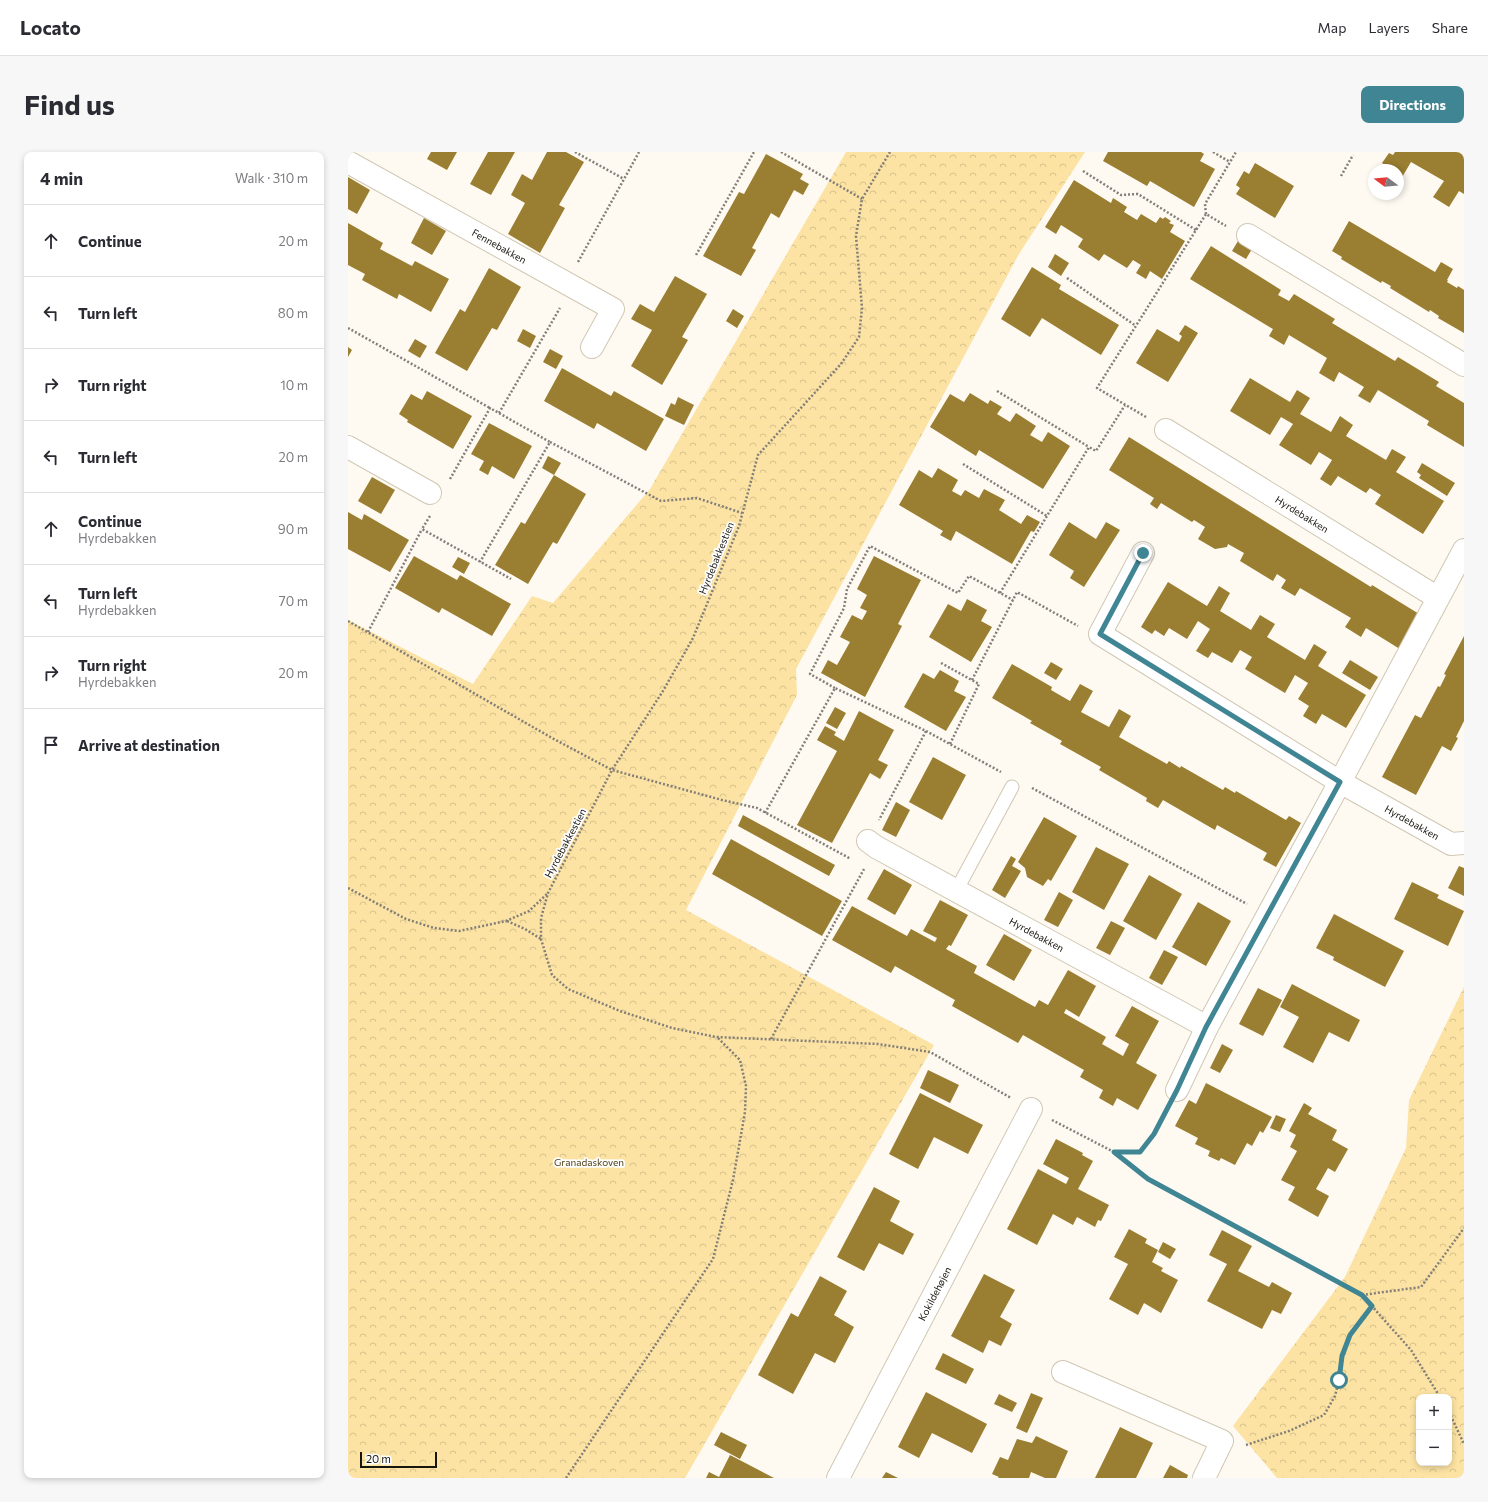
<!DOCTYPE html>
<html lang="en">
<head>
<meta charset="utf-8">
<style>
	:root { --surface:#fff; --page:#f7f7f7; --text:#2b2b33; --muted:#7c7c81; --line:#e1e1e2; --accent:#408593 }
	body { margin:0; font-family:Commissioner,sans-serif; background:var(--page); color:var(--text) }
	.controls { position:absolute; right:12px; bottom:12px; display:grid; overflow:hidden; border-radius:8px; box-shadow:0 2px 6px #0003 }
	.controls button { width:36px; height:36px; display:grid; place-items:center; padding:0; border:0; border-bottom:1px solid var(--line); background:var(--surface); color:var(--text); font:20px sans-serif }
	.compass { position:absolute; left:1020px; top:12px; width:36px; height:36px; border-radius:50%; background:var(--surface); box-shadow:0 2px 6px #0003; rotate:286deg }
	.scale { position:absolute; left:12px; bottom:10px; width:77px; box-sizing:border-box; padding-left:4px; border:2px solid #18150e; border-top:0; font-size:11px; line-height:14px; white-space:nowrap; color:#18150e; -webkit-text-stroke:3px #fff; paint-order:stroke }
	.stop { position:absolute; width:12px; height:12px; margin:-9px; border:3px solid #408593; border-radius:50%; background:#fff }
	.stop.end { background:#408593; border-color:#fff; box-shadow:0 1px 4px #0008 }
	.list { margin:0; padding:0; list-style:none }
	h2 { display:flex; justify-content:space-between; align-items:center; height:52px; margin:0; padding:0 16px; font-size:17px }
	h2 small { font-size:13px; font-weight:400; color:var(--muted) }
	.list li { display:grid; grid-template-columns:26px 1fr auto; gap:12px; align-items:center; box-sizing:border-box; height:72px; padding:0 16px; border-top:1px solid var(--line) }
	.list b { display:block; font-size:15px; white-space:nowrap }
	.list p { margin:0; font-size:13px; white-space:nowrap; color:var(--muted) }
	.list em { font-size:13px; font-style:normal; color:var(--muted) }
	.icon { flex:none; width:22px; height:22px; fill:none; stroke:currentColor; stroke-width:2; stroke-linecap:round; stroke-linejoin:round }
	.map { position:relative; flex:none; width:1116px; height:1326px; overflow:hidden; border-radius:8px }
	header { display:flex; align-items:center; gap:24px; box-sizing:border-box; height:56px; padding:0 20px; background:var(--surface); border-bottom:1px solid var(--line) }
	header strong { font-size:19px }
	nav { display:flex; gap:22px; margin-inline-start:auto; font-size:14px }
	.intro { display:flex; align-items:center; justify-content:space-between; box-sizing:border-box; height:96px; padding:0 24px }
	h1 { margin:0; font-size:28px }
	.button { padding:10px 18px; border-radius:8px; background:var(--accent); color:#fff; font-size:14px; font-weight:700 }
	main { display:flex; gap:24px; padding:0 24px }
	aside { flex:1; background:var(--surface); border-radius:8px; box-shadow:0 2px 6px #0003 }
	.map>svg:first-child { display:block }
	.forest { fill:url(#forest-crowns); fill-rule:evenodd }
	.building { fill:#9a7e31 }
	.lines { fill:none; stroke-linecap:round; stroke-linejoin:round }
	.lane-casing { stroke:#d0c8b3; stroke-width:15 }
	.street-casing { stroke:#d0c8b3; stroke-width:24 }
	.path { stroke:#837f78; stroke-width:2.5; stroke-dasharray:2 2; stroke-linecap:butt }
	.lane { stroke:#fff; stroke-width:13 }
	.street { stroke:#fff; stroke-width:22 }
	.route { stroke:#408593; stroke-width:5 }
	.labels { text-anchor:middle; stroke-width:3.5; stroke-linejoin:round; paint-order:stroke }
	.street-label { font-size:10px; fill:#18150e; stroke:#fff }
	.park-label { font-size:10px; fill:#504016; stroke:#fff }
</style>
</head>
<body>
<header>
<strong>Locato</strong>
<nav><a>Map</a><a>Layers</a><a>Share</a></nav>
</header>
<div class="intro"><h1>Find us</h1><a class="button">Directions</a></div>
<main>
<aside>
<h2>4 min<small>Walk · 310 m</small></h2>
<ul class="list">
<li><svg class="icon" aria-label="ahead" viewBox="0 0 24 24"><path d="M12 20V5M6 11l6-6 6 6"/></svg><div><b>Continue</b></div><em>20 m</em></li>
<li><svg class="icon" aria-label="left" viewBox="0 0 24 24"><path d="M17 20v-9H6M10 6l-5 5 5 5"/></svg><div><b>Turn left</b></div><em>80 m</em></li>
<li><svg class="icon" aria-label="right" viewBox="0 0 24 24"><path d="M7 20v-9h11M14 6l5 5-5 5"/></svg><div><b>Turn right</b></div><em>10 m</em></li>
<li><svg class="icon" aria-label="left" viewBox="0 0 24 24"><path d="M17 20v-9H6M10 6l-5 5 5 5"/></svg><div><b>Turn left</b></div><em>20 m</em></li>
<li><svg class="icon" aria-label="ahead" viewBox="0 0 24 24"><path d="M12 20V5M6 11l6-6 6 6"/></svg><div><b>Continue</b><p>Hyrdebakken</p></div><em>90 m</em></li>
<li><svg class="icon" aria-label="left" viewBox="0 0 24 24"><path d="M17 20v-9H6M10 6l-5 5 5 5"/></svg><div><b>Turn left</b><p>Hyrdebakken</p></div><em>70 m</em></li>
<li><svg class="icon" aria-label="right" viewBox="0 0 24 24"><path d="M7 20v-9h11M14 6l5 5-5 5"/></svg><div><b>Turn right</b><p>Hyrdebakken</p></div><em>20 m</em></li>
<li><svg class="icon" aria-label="arrive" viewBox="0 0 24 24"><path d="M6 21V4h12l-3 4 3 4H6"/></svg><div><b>Arrive at destination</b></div></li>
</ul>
</aside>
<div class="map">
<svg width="1116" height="1326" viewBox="0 0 1116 1326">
	<defs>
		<pattern id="forest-crowns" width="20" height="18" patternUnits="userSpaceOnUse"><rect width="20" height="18" fill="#fce3a3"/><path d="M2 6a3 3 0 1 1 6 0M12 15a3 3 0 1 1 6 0" fill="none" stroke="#d7c28b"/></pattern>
	</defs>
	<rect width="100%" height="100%" fill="#fefaf2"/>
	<!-- forest -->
	<path class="forest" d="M 498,0 L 737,0 L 671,102 L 448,517 L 449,543 L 338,758 L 586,893 L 337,1326 L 0,1326 L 0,468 L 125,532 L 184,444 L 205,451 L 302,337 Z
		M 1116,835 L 1116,1326 L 929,1326 L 885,1274 L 997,1125 L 1058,996 L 1061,948 ZM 1071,1245 L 1101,1245 L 1101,1311 L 1071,1311 Z"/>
	<!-- building -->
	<path class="building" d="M 83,0 L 109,0 L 99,18 L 79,7 Z
		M 140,0 L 167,0 L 143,43 L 122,32 Z
		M 199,0 L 218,0 L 236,10 L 211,53 L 217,56 L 192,101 L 160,82 L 177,51 L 163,43 L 174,22 L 184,28 Z
		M 760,0 L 853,0 L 856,2 L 852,9 L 867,17 L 846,55 L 802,29 L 799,34 L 755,9 Z
		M 1047,0 L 1116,0 L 1116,42 L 1111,39 L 1101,55 L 1085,45 L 1096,29 L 1063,10 L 1053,27 L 1050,25 L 1050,18 L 1039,18 L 1036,16 L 1038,14 L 1034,11 L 1041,1 L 1045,3 Z
		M 418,2 L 455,22 L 452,27 L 461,32 L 455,43 L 446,38 L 431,66 L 423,61 L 404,96 L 408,98 L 393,124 L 355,104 L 391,40 L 396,42 Z
		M 907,11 L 946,34 L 927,66 L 888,42 L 892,36 L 888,33 L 896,19 L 901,22 Z
		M 0,25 L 22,38 L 9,62 L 0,57 Z
		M 726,28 L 763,51 L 765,46 L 779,55 L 776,60 L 789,68 L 793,62 L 808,71 L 812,65 L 815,67 L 817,65 L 823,69 L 821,71 L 826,73 L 822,80 L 837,89 L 814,127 L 802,119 L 798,127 L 788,121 L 793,113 L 785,108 L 779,116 L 756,102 L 751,109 L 730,95 L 735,87 L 713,73 L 708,82 L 697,75 Z
		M 76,66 L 98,79 L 84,103 L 63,91 Z
		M 1001,69 L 1087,120 L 1093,110 L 1105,117 L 1099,128 L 1100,128 L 1099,130 L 1109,136 L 1110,134 L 1116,138 L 1116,181 L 1090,166 L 1091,164 L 1082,158 L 1081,160 L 1042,136 L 1043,134 L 1034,129 L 1033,131 L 993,107 L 994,105 L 984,99 Z
		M 0,71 L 35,91 L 32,97 L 64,114 L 67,109 L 101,127 L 83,160 L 51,142 L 49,147 L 14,128 L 17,122 L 0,113 Z
		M 890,89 L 904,97 L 898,107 L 884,99 Z
		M 863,94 L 933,138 L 930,143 L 941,149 L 946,142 L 987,167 L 984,171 L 1047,209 L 1050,205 L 1091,230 L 1088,234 L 1116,251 L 1116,295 L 1079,273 L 1081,269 L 1030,238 L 1022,251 L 1010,244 L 1016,235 L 991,220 L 986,230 L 971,221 L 979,206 L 941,183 L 936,193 L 921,184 L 925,177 L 842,127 Z
		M 707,102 L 721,111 L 713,124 L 700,115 Z
		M 684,115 L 713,133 L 711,137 L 771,173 L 753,203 L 694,166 L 682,185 L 653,167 Z
		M 141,116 L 173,135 L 149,178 L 144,176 L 119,219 L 87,201 L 112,157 L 117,160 Z
		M 327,124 L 359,142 L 334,185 L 340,188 L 314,233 L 283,214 L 304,178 L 283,167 L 292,152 L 306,160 Z
		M 385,157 L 396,164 L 389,176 L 378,169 Z
		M 837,173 L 850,181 L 820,230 L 788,211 L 809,177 L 831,190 L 834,184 L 831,182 Z
		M 175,177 L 188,184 L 182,196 L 169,189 Z
		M 67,187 L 79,194 L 72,206 L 60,199 Z
		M 0,195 L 4,198 L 0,205 Z
		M 202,197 L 215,204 L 208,217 L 195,210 Z
		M 214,216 L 263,244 L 266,239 L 316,267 L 298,299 L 249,271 L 246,277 L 196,249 Z
		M 902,226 L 942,250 L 949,238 L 962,246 L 952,262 L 983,280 L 992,264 L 1005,273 L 998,284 L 1038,308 L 1044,297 L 1058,305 L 1048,320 L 1096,349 L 1075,382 L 1027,352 L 1033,343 L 1022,336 L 1018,341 L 990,324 L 983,334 L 972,327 L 984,308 L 971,300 L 963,313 L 931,293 L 945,272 L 933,265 L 922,283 L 882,259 Z
		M 79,239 L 124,264 L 105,297 L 59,270 L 60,268 L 51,262 L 63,242 L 74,248 Z
		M 622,241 L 640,252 L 642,248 L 654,255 L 649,262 L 662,270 L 668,261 L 688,274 L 682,283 L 694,290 L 700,280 L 722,294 L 695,337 L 631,298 L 628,304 L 582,275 L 602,242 L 616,250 Z
		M 330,245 L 346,253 L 336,273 L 317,264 L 323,251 L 327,253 Z
		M 141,271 L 184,294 L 166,327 L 144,314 L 140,323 L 131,318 L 136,309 L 123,302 Z
		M 781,285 L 1023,435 L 1024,433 L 1076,465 L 1055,499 L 1018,476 L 1013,485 L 997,475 L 1003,466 L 952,436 L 947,444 L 933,436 L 938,428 L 929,422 L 925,429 L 892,409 L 896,401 L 880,392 L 879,395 L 867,397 L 850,387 L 857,375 L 846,368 L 844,370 L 813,351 L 809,357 L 802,352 L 806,346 L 761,318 Z
		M 200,304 L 213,311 L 206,323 L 194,316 Z
		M 1074,311 L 1107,331 L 1099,344 L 1071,326 L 1073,323 L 1069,320 Z
		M 590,316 L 610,328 L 604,339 L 613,344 L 617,338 L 631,346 L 636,337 L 657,348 L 651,358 L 673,372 L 679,363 L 692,370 L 686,380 L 683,379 L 664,412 L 608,379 L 603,389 L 592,383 L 595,379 L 551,353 L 571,318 L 584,326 Z
		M 206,323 L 238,342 L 209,392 L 205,390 L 180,432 L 147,413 L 173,370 L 177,372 Z
		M 24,325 L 47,338 L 33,362 L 10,349 Z
		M 0,360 L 14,368 L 16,362 L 61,388 L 42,420 L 0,397 Z
		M 721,370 L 748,387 L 758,370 L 772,378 L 736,435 L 722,426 L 726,419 L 701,403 Z
		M 66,404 L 109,428 L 112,423 L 163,452 L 144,484 L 94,456 L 91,461 L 47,436 Z
		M 526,404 L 573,428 L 550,472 L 554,474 L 517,545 L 473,521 L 480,508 L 489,513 L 502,490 L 492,485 L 504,463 L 514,468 L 519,459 L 512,456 L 519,443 L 509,437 Z
		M 110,405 L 122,411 L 116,422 L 104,415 Z
		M 820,430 L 859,454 L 871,434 L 882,441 L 872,459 L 903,478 L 912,463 L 927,472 L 919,485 L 957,508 L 966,492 L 979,500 L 970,514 L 1018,543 L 998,576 L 974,562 L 968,572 L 955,564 L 961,554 L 950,547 L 960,531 L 947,523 L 937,541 L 897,517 L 904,505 L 892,498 L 884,511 L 864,500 L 860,506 L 848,499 L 862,477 L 850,469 L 839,487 L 821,476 L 816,484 L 807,478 L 804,482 L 793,475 Z
		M 619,447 L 639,458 L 633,469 L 644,475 L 623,510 L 581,485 L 600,452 L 613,459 Z
		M 1116,484 L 1116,569 L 1108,585 L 1110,586 L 1103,599 L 1094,594 L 1068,643 L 1034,625 L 1067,563 L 1073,566 L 1090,534 L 1092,535 L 1098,523 L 1096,522 Z
		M 1002,508 L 1030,525 L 1022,538 L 994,521 Z
		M 703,510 L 715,517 L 708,528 L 696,521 Z
		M 664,512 L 704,535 L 703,538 L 722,549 L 732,532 L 745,539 L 733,560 L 761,575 L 771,557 L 783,564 L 771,585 L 819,612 L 821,609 L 832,616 L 833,614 L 875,638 L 877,635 L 887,641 L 888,639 L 938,668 L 941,664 L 953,671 L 928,715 L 915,708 L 919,701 L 869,673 L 867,678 L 815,648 L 810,656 L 798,649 L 799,646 L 751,618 L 753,615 L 712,592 L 714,589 L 682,571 L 684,569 L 644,546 Z
		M 592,518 L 611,529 L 606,539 L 618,545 L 598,579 L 556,555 L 575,521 L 586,527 Z
		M 487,555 L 498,561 L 489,577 L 478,571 Z
		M 511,559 L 546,578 L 530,608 L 540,613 L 532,627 L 522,621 L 484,691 L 449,673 L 489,599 L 469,588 L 477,574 L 488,580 L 486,583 L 496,589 Z
		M 585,605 L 618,623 L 594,668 L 561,650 Z
		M 548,650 L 562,658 L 548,685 L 534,678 Z
		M 395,663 L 487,713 L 481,724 L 390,674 Z
		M 696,665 L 729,684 L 703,729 L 700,727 L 695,734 L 679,725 L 677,716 L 670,710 Z
		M 383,687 L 494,749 L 474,784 L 364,722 Z
		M 748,695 L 781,712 L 756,758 L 724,740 Z
		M 663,704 L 668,707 L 664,714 L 673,719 L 657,746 L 644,738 Z
		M 1111,714 L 1116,716 L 1116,744 L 1100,736 Z
		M 536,717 L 564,733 L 547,763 L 519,747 Z
		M 801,723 L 834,742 L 808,788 L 775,769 Z
		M 1064,730 L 1091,743 L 1089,746 L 1116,759 L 1100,794 L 1046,767 Z
		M 711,740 L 725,748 L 710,775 L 696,768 Z
		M 592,748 L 620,763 L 603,794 L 601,793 L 598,797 L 629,814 L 626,821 L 687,855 L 691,848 L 700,853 L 720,818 L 748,834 L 731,865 L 718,857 L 716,861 L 758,885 L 754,892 L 775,904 L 781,892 L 767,884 L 784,854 L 811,869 L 788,911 L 809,923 L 790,958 L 769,946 L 765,954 L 751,946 L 755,938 L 732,925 L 736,918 L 675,883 L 670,891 L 604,854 L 607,848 L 547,814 L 543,821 L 484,788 L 504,754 L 559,784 L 563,777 L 587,790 L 589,786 L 575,779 Z
		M 850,750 L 883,769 L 858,814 L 824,795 Z
		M 986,762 L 1056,799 L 1037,835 L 985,808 L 986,805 L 968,796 Z
		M 763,769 L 777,776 L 762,803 L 748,796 Z
		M 656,782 L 684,798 L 666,829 L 638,813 Z
		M 816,798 L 830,805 L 814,833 L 801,826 Z
		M 944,832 L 1012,868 L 1001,890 L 981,880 L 965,911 L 935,895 L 951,865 L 932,855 Z
		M 910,836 L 934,848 L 915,884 L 891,872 Z
		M 874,892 L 885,898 L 872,921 L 862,916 Z
		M 580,918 L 611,933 L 602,951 L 572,936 Z
		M 858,931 L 924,965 L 915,981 L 912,979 L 904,994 L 899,991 L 887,1013 L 873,1006 L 871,1009 L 860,1004 L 862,999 L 847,992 L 850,986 L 827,974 L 841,948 L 848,952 Z
		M 572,941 L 635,973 L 620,1002 L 586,985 L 570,1017 L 541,1002 Z
		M 956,951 L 964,956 L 960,962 L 989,978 L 984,988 L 1000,997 L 987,1020 L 980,1016 L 968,1037 L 981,1044 L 970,1065 L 940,1048 L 947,1035 L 933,1028 L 949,999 L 942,995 L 948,983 L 941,979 Z
		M 928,963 L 938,967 L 932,980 L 922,976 Z
		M 708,987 L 735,1001 L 734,1003 L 745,1009 L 730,1037 L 761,1053 L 753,1069 L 750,1068 L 747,1075 L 729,1065 L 725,1073 L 705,1062 L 689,1093 L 659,1077 L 690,1017 L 718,1032 L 721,1026 L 695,1012 Z
		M 526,1035 L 552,1049 L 542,1069 L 566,1082 L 555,1103 L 531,1091 L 516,1119 L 489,1105 Z
		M 781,1077 L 799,1087 L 797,1091 L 810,1098 L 804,1110 L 815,1116 L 813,1119 L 830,1128 L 813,1161 L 796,1151 L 790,1163 L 761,1147 L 780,1112 L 766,1105 Z
		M 874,1078 L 904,1094 L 890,1119 L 921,1135 L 924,1130 L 944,1141 L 933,1162 L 924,1158 L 914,1177 L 859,1149 L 879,1112 L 861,1103 Z
		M 815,1090 L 828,1097 L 822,1107 L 810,1100 Z
		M 636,1122 L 667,1138 L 652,1165 L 664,1172 L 653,1194 L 641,1188 L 635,1201 L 603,1184 Z
		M 472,1124 L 499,1139 L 486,1163 L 506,1175 L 487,1211 L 467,1201 L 445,1242 L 410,1223 L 443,1161 L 450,1165 Z
		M 595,1201 L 626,1217 L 618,1232 L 587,1217 Z
		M 578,1240 L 639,1272 L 624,1301 L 584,1281 L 571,1306 L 550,1295 Z
		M 683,1241 L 695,1246 L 679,1281 L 668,1276 Z
		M 651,1242 L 669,1251 L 664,1260 L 646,1252 Z
		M 772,1275 L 805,1291 L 788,1326 L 747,1326 Z
		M 373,1280 L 399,1293 L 392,1307 L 366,1293 Z
		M 688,1284 L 720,1299 L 708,1326 L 697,1326 L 683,1320 L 681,1326 L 650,1326 L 651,1325 L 644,1322 L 652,1305 L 660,1308 L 669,1287 L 684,1291 Z
		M 382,1303 L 426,1326 L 358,1326 L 361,1320 L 371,1325 Z
		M 822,1313 L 840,1323 L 839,1326 L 815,1326 Z
		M 538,1320 L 550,1326 L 534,1326 Z"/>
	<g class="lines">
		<defs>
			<path id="lane" d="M 608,739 L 664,635"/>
			<g id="street">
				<path id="s1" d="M 0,10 L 265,157 L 244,195"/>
				<path d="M 900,83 L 1116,213"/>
				<path id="s2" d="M 818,278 L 1090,446"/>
				<path d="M 0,295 L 82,341"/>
				<path d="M 795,401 L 752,482 L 992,630 L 1116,398"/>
				<path id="s3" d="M 520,689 L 528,695 L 859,875"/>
				<path id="s4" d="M 829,938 L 859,875 L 992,630 L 1103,692 L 1116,691"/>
				<path d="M 715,1220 L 874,1289 L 856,1326"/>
				<path id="s5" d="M 490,1326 L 683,957"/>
			</g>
		</defs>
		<!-- lane casing -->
		<use href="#lane" class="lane-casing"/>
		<!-- street casing -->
		<use href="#street" class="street-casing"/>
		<!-- path -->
		<path class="path" d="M 227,0 L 276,27
			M 433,0 L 514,47
			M 542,0 L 514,47 L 508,84 L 514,156 L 511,185 L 493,212 L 410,303 L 391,374 L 345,486 L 315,539 L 264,618 L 200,741 L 193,766 L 193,787 L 204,823 L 220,837 L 272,859 L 324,876 L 368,885 L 530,892 L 582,900 L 663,946
			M 865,0 L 882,10
			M 735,19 L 773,43 L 790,42 L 848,78
			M 993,24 L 1005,3
			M 858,62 L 857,52 L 888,0
			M 348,103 L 406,0
			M 230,110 L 291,0
			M 719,126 L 788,174
			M 0,176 L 142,256
			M 649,239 L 741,295
			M 151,261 L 212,156
			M 798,265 L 749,236 L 858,62 L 878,74
			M 202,290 L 313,349 L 349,346 L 394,361
			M 615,312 L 699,364
			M 102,327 L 142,256 L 202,290 L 132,410
			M 82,364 L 74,377 L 163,427
			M 652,441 L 741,295 L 748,299 L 777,253
			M 0,469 L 204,586 L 264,618 L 374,648 L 409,656 L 503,707
			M 20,480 L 74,377
			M 593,511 L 631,532 L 602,592
			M 624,528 L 669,440 L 730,474
			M 487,536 L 462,522 L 496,456 L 499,437 L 522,394 L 610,441 L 621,424 L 665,448
			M 578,579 L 653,620
			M 684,636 L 899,752
			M 417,661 L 487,536 L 578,579 L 531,668
			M 0,736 L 58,767 L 86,776 L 111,779 L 158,769 L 181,759 L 200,741
			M 159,769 L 177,777 L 193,787
			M 423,887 L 516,717
			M 704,968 L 766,1000 L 792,999 L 806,983 L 818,960
			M 767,1000 L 800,1027 L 1014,1143 L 1063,1198 L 1092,1245
			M 1014,1143 L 1073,1135 L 1116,1076
			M 1101,1260 L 1116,1292
			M 898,1293 L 941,1279 L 976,1263 L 987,1244 L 991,1228 L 994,1204 L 1002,1183 L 1024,1154
			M 218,1326 L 365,1107 L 385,1028 L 397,960 L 398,934 L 392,908 L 369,885"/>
		<!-- lane -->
		<use href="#lane" class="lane"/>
		<!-- street -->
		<use href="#street" class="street"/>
	</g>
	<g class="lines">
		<!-- route -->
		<path class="route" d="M 795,401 L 752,482 L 992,630 L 858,875 L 829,938 L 806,982 L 792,1000 L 766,1000 L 800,1027 L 1014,1143 L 1024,1154 L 1002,1183 L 994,1204 L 991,1228"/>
	</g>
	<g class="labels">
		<!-- street labels -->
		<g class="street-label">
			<text dy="4" stroke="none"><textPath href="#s1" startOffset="173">Fennebakken</textPath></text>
			<text dy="4" stroke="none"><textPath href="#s2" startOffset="160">Hyrdebakken</textPath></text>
			<text transform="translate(368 406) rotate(-68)" y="4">Hyrdebakkestien</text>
			<text dy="4" stroke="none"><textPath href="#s4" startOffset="431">Hyrdebakken</textPath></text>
			<text transform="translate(217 691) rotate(-62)" y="4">Hyrdebakkestien</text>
			<text dy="4" stroke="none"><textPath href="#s3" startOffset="193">Hyrdebakken</textPath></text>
			<text dy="4" stroke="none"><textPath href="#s5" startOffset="208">Kokildehøjen</textPath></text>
		</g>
		<!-- park labels -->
		<g class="park-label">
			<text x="241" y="1014">Granadaskoven</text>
		</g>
	</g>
</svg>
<div class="controls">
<button>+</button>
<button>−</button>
</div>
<svg class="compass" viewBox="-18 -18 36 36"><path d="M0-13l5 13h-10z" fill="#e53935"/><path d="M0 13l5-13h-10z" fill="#7c7c81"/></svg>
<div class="scale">20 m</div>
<div class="stop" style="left:991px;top:1228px"></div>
<div class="stop end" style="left:795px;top:401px"></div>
</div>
</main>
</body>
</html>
